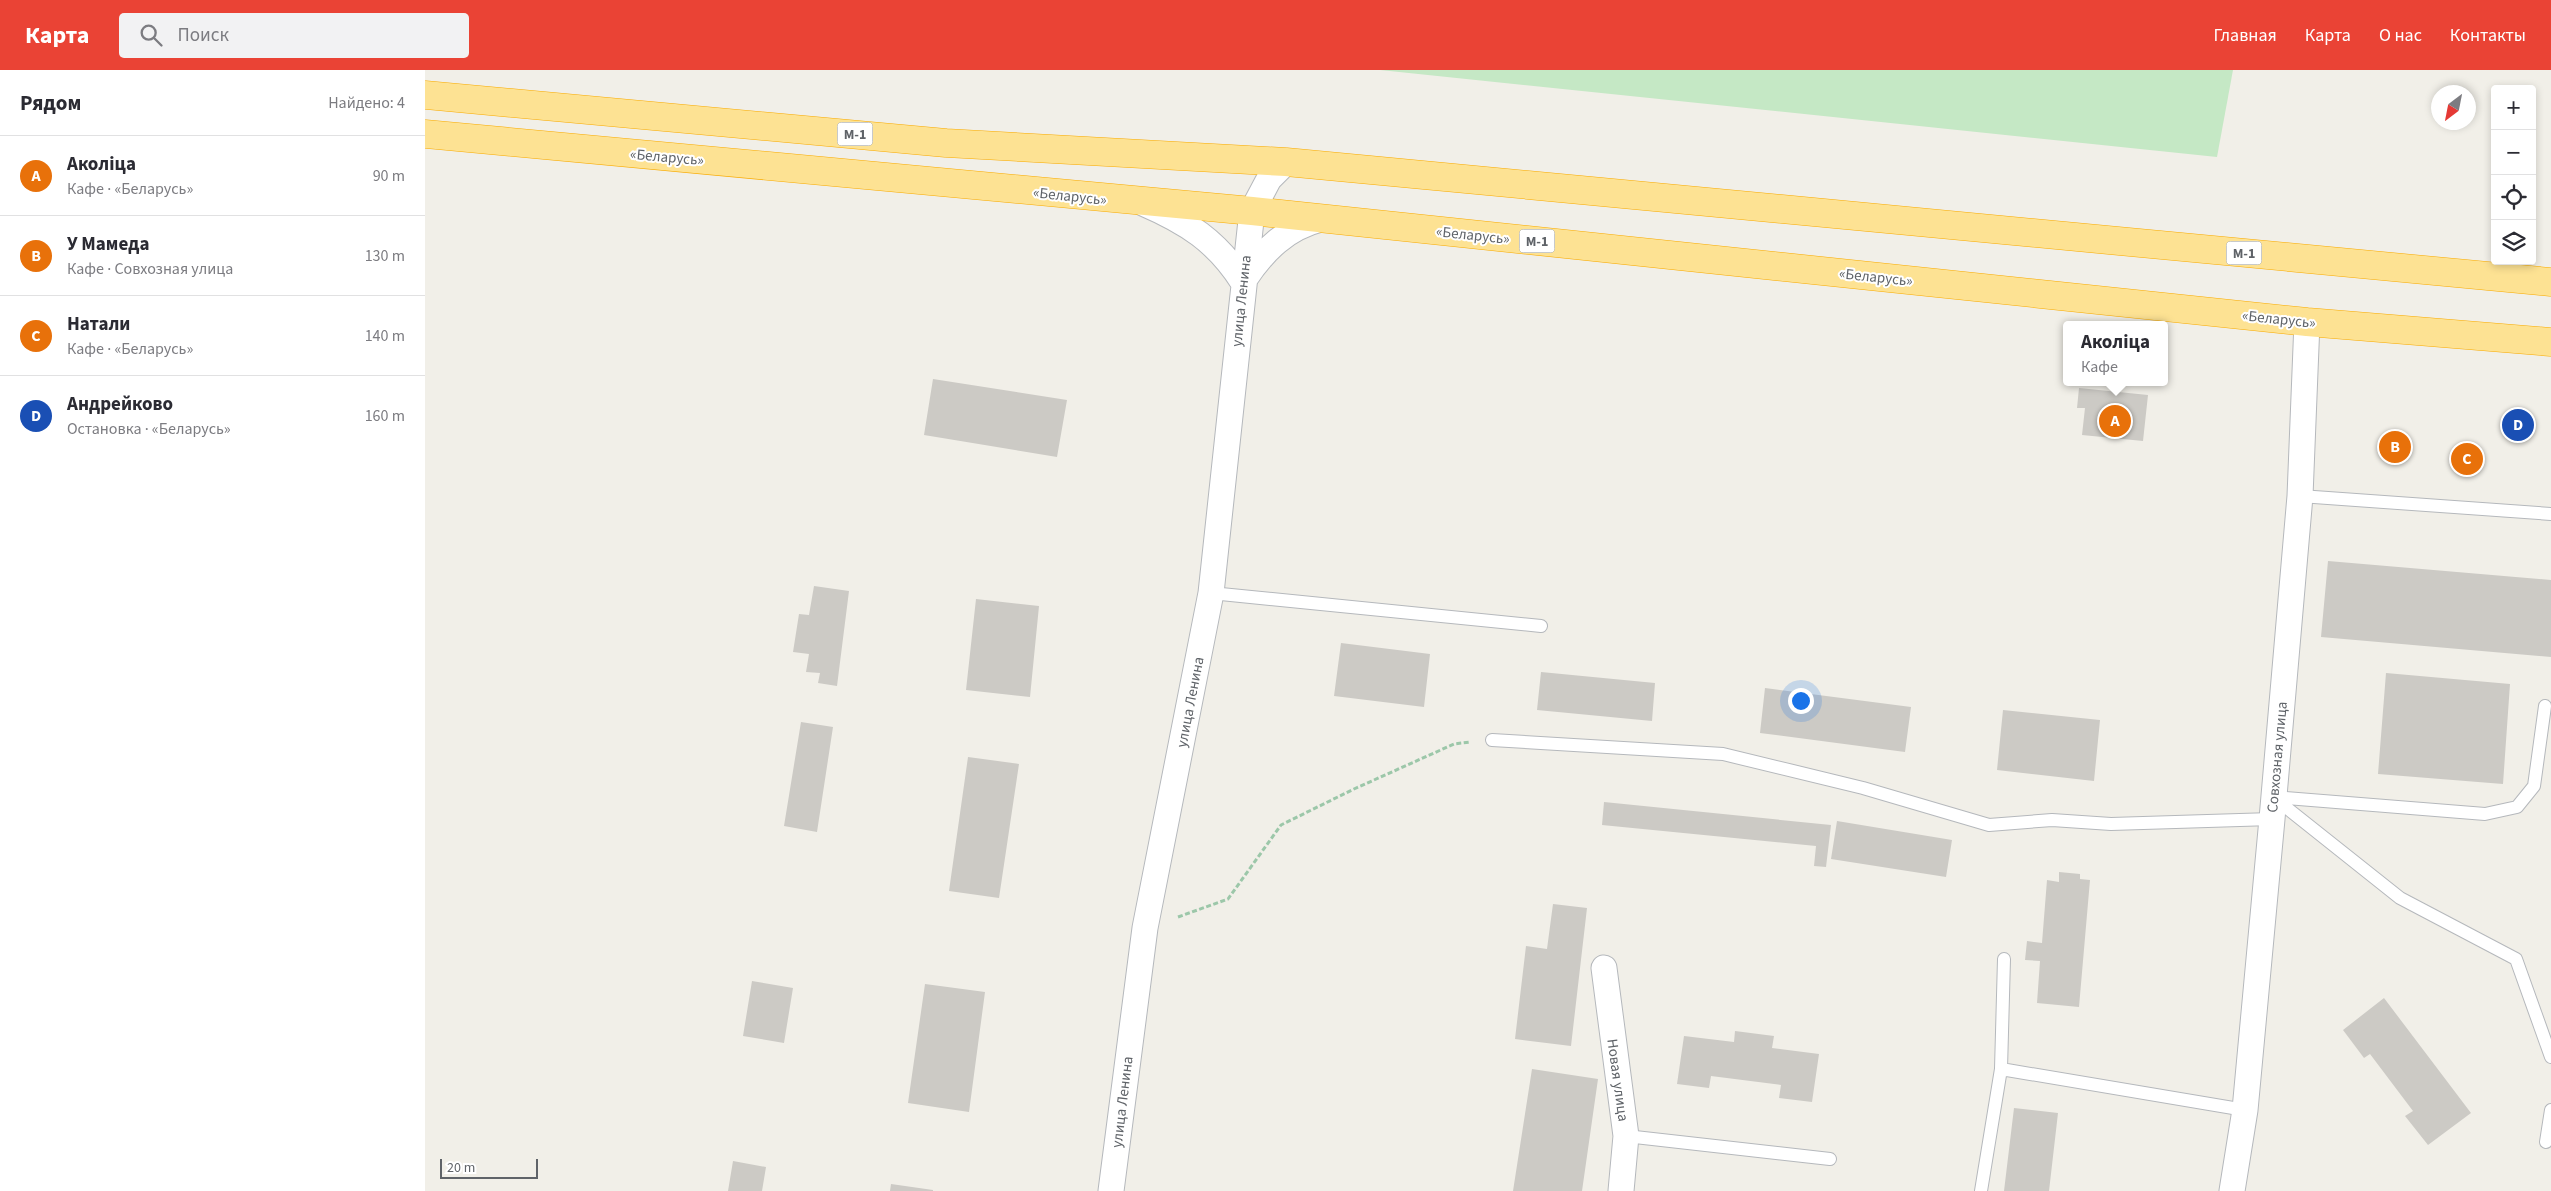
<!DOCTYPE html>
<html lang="ru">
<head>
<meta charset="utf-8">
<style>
	:root { --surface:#fff; --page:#f2f2f3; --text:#2b2b33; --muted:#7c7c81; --line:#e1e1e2; --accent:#ea4335 }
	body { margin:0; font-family:"Source Sans 3",sans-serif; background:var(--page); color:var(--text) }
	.controls { position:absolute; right:15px; top:15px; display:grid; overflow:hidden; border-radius:5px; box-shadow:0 2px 8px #0003 }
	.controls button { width:45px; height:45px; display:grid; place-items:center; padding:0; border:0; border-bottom:1px solid var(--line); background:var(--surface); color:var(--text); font:25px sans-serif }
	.compass { position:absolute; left:2006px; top:15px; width:45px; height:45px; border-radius:50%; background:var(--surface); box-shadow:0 2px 8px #0003; rotate:212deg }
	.scale { position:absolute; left:15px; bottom:12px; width:98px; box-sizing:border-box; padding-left:5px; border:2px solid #5f6368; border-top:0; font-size:14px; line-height:18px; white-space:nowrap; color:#5f6368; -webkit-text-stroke:4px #fff; paint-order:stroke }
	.you { position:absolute; left:1375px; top:630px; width:18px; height:18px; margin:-12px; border:4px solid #fff; border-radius:50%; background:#1a73e8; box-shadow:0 0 0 8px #1a73e833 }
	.badge { display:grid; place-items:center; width:32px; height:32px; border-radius:50%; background:var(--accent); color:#fff; font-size:16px; font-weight:700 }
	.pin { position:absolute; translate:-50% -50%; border:2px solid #fff; box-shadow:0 1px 5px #0006 }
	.popup { position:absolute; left:1638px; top:251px; width:105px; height:65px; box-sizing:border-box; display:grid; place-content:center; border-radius:5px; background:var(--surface); filter:drop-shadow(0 1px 4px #0005); font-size:16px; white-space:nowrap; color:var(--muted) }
	.popup b { font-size:19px; color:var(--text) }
	.popup::after { content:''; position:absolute; left:50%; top:100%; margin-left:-10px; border:10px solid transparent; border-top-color:var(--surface) }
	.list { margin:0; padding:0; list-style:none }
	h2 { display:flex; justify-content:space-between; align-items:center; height:65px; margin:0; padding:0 20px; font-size:21px }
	h2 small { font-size:16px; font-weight:400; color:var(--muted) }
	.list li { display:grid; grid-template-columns:32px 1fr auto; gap:15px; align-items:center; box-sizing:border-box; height:80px; padding:0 20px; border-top:1px solid var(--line) }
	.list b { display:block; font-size:19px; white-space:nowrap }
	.list p { margin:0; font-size:16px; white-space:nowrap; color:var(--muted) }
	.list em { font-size:16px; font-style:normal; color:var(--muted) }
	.icon { flex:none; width:28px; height:28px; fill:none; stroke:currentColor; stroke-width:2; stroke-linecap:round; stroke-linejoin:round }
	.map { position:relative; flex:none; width:2126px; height:1121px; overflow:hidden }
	header { display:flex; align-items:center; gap:30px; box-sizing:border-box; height:70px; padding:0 25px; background:var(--accent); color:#fff }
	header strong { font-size:24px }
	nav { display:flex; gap:28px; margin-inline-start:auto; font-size:18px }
	.search { width:350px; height:45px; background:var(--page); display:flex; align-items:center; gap:12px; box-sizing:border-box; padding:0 18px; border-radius:5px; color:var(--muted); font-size:19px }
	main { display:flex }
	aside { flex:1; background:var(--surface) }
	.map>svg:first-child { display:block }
	.green { fill:#c5e8c5 }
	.building { fill:#cccac5 }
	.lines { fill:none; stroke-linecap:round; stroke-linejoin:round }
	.lane-casing { stroke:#b5b8bc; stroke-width:14 }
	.street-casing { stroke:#b5b8bc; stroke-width:27 }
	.highway-casing { stroke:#f9ab00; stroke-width:29 }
	.path { stroke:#9cc7a9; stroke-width:3; stroke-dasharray:5 2.5; stroke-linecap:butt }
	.lane { stroke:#fff; stroke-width:12 }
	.street { stroke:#fff; stroke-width:25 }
	.highway { stroke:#fde293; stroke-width:28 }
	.labels { text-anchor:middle; stroke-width:4; stroke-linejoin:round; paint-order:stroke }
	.shield { fill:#fff; stroke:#8f9295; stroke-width:1 }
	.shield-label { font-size:14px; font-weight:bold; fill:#5f6368 }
	.street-label { font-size:15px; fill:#5f6368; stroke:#fff }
</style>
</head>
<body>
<header>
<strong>Карта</strong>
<div class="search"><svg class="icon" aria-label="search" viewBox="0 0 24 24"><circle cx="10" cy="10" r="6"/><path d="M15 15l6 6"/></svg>Поиск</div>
<nav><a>Главная</a><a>Карта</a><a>О нас</a><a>Контакты</a></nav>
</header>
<main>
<aside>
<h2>Рядом<small>Найдено: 4</small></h2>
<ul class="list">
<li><span class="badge" style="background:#e8710a">A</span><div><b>Аколiца</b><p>Кафе · «Беларусь»</p></div><em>90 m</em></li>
<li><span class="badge" style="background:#e8710a">B</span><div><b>У Мамеда</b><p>Кафе · Совхозная улица</p></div><em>130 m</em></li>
<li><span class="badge" style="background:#e8710a">C</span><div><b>Натали</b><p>Кафе · «Беларусь»</p></div><em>140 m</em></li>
<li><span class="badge" style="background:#1a4fb4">D</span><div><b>Андрейково</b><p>Остановка · «Беларусь»</p></div><em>160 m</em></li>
</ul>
</aside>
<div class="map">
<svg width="2126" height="1121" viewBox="0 0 2126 1121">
	<rect width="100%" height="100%" fill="#f1efe8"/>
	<!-- green -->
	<path class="green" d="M 955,0 L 1808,0 L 1792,87 Z"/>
	<!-- building -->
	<path class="building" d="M 508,309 L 642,330 L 632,387 L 499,365 Z
		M 1654,318 L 1723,325 L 1718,371 L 1657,365 L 1660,338 L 1652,338 Z
		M 1903,491 L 2126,510 L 2126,587 L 1896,567 Z
		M 389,516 L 424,521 L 412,616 L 393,613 L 395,603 L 381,602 L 384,584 L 368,582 L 374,544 L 384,545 Z
		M 551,529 L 614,536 L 605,627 L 541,620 Z
		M 916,573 L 1005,584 L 999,637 L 909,626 Z
		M 1116,602 L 1230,613 L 1227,651 L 1112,640 Z
		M 1961,603 L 2085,614 L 2078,714 L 1953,704 Z
		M 1340,618 L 1486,637 L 1480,682 L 1335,663 Z
		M 1578,640 L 1675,650 L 1669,711 L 1572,700 Z
		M 376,652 L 408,657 L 392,762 L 359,756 Z
		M 543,687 L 594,694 L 574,828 L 524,821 Z
		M 1179,732 L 1406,755 L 1401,797 L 1389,796 L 1391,776 L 1177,755 Z
		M 1412,751 L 1527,770 L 1521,807 L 1406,789 Z
		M 1634,802 L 1655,804 L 1655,809 L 1665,810 L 1654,937 L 1612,933 L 1615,891 L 1600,890 L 1602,871 L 1617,873 L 1622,810 L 1634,812 Z
		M 1128,834 L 1162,838 L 1146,976 L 1090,969 L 1101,876 L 1122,879 Z
		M 327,911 L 368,918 L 359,973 L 318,966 Z
		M 500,914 L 560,922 L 544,1042 L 483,1033 Z
		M 1959,928 L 2046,1043 L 2003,1075 L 1980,1046 L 1988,1041 L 1945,984 L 1939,988 L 1918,960 Z
		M 1310,961 L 1349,966 L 1347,978 L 1394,984 L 1387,1032 L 1354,1028 L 1356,1015 L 1286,1006 L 1284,1018 L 1252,1014 L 1259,966 L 1309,972 Z
		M 1107,999 L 1173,1009 L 1157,1121 L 1088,1121 Z
		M 1589,1038 L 1633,1043 L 1624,1121 L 1579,1121 Z
		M 308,1091 L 341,1097 L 337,1121 L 303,1121 Z
		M 466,1114 L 508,1120 L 508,1121 L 465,1121 Z"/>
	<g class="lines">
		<defs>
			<path id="lane" d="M 1875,426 L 2126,444
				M 786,523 L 1116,556
				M 1067,670 L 1298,684 L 1438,718 L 1564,755 L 1627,750 L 1686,754 L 1847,749
				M 1848,727 L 1975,828 L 2091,889 L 2126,987
				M 1849,727 L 2060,744 L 2092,737 L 2109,716 L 2120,636
				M 1576,999 L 1579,889
				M 1201,1066 L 1405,1089
				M 2121,1072 L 2126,1040
				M 1556,1121 L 1576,999 L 1820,1040"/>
			<path id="street" d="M 718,133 C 762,152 792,171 818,212
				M 819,210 C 839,180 861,158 896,149
				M 1179,898 L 1201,1066 L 1196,1121
				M 686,1121 L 720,858 L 786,523 L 827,141 L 844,109 L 861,92
				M 1807,1121 L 1820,1040 L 1847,749 L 1875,426 L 1882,252"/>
			<path id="highway" d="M 0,25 L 521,73 L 861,92 L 2126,212
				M 0,64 L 827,141 L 1882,252 L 2126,272"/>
		</defs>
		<!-- lane casing -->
		<use href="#lane" class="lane-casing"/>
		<!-- street casing -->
		<use href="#street" class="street-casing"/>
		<!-- highway casing -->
		<use href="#highway" class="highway-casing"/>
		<!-- path -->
		<path class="path" d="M 753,847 L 803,829 L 856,755 L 929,719 L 1029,674 L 1045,672"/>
		<!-- lane -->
		<use href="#lane" class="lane"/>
		<!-- street -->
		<use href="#street" class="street"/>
		<!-- highway -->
		<use href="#highway" class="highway"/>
	</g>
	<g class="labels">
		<!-- shield labels -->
		<g class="shield">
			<rect x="412.5" y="52.5" width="35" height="23" rx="4"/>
			<rect x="1094.5" y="159.5" width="35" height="23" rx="4"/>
			<rect x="1801.5" y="171.5" width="35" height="23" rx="4"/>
		</g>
		<g class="shield-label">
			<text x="430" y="69">М-1</text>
			<text x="1112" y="176">М-1</text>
			<text x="1819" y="188">М-1</text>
		</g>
		<!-- street labels -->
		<g class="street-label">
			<text transform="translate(242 87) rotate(5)" y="5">«Беларусь»</text>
			<text transform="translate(645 126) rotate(6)" y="5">«Беларусь»</text>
			<text transform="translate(1048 165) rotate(6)" y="5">«Беларусь»</text>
			<text transform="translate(1451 207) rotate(6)" y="5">«Беларусь»</text>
			<text transform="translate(816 231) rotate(-84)" y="5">улица Ленина</text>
			<text transform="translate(1854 249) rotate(6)" y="5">«Беларусь»</text>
			<text transform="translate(765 632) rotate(-79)" y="5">улица Ленина</text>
			<text transform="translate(1852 687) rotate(-85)" y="5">Совхозная улица</text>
			<text transform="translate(1193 1010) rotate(82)" y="5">Новая улица</text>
			<text transform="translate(697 1032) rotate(-83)" y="5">улица Ленина</text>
		</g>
	</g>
</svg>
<div class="controls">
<button>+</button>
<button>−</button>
<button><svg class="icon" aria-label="locate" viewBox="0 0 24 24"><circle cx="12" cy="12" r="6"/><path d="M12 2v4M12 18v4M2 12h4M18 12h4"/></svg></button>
<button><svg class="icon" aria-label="layers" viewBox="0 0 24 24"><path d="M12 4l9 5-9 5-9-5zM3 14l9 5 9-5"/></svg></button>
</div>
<svg class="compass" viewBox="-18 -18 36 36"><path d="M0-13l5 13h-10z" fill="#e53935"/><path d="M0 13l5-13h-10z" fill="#7c7c81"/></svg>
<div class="scale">20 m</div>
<div class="you"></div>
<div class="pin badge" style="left:1690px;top:351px;background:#e8710a">A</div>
<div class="popup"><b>Аколiца</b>Кафе</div>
<div class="pin badge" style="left:1970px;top:377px;background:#e8710a">B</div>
<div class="pin badge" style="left:2042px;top:389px;background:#e8710a">C</div>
<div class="pin badge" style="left:2093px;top:355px;background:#1a4fb4">D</div>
</div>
</main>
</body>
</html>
